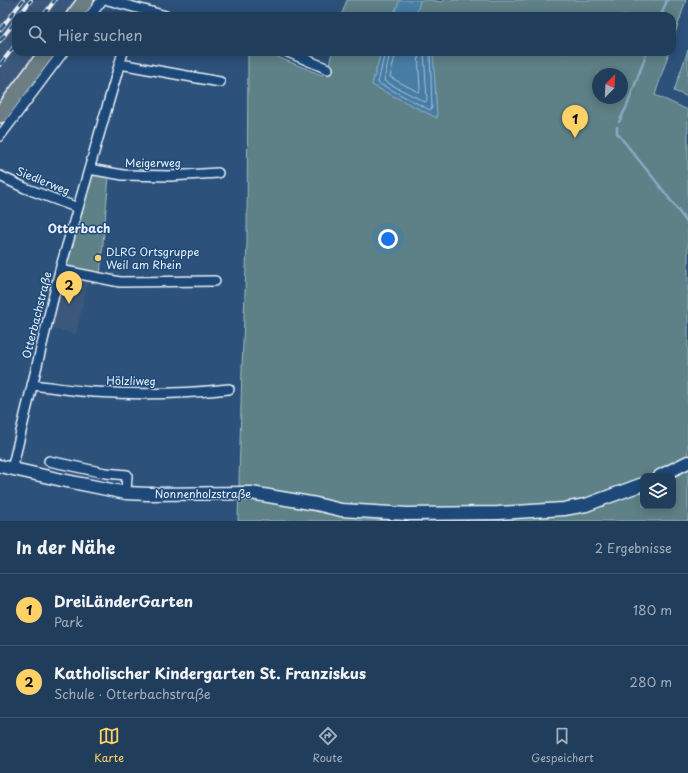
<!DOCTYPE html>
<html lang="de">
<head>
<meta charset="utf-8">
<style>
	:root { --surface:#213d5c; --page:#294462; --text:#f1f3f6; --muted:#a2aebb; --line:#3e5672; --accent:#ffd166 }
	body { margin:0; font-family:"Playpen Sans",sans-serif; background:var(--page); color:var(--text) }
	.controls { position:absolute; right:12px; bottom:12px; display:grid; overflow:hidden; border-radius:8px; box-shadow:0 2px 10px #0003 }
	.controls button { width:36px; height:36px; display:grid; place-items:center; padding:0; border:0; border-bottom:1px solid var(--line); background:var(--surface); color:var(--text); font:20px sans-serif }
	.compass { position:absolute; left:592px; top:68px; width:36px; height:36px; border-radius:50%; background:var(--surface); box-shadow:0 2px 10px #0003; rotate:24deg }
	.you { position:absolute; left:388px; top:239px; width:14px; height:14px; margin:-10px; border:3px solid #fff; border-radius:50%; background:#1a73e8; box-shadow:0 0 0 6px #1a73e833 }
	.badge { display:grid; place-items:center; width:26px; height:26px; border-radius:50%; background:var(--accent); color:#111; font-size:13px; font-weight:700 }
	.pin { position:absolute; translate:-50% -33px; filter:drop-shadow(0 1px 2px #0008) }
	.pin::after { content:''; position:absolute; top:21px; width:14px; height:12px; background:inherit; clip-path:polygon(0 0,100% 0,50% 100%) }
	.list { margin:0; padding:0; list-style:none }
	h2 { display:flex; justify-content:space-between; align-items:center; height:52px; margin:0; padding:0 16px; font-size:17px }
	h2 small { font-size:13px; font-weight:400; color:var(--muted) }
	.list li { display:grid; grid-template-columns:26px 1fr auto; gap:12px; align-items:center; box-sizing:border-box; height:72px; padding:0 16px; border-top:1px solid var(--line) }
	.list b { display:block; font-size:15px; white-space:nowrap }
	.list p { margin:0; font-size:13px; white-space:nowrap; color:var(--muted) }
	.list em { font-size:13px; font-style:normal; color:var(--muted) }
	.icon { flex:none; width:22px; height:22px; fill:none; stroke:currentColor; stroke-width:2; stroke-linecap:round; stroke-linejoin:round }
	.map { position:relative; flex:none; width:688px; height:521px; overflow:hidden }
	.search { position:absolute; background:var(--surface); box-shadow:0 2px 10px #0003; left:12px; right:12px; top:12px; height:44px; display:flex; align-items:center; gap:10px; box-sizing:border-box; padding:0 14px; border-radius:12px; color:var(--muted); font-size:15px }
	.sheet { height:196px; background:var(--surface) }
	nav { display:flex; justify-content:space-around; align-items:center; box-sizing:border-box; height:56px; border-top:1px solid var(--line); background:var(--surface); font-size:11px; color:var(--muted) }
	nav a { display:grid; justify-items:center; gap:2px }
	nav .on { color:var(--accent) }
	.map>svg:first-child { display:block }
	.built { fill:#3b597c }
	.green { fill:#5d8186; stroke:#a2b9bf; fill-rule:evenodd }
	.water { fill:#477ca4; stroke:#87abc6 }
	.lines { fill:none; stroke-linecap:round; stroke-linejoin:round }
	.shore { stroke:#a8c2d6; stroke-width:1 }
	.stream { stroke:#87abc6; stroke-width:2.5 }
	.minor-casing { stroke:#e8f1f8; stroke-width:12 }
	.tertiary-casing { stroke:#e8f1f8; stroke-width:15 }
	.primary-casing { stroke:#e8f1f8; stroke-width:18 }
	.minor { stroke:#1f4a7a; stroke-width:9 }
	.tertiary { stroke:#1f4a7a; stroke-width:12 }
	.primary { stroke:#6c7e84; stroke-width:15 }
	.rail-casing { stroke:#e8f1f8; stroke-width:4 }
	.rail { stroke:#1f4a7a; stroke-width:2.5; stroke-dasharray:8; stroke-linecap:butt }
	.poi-dot { fill:#ffd166; stroke:#1f4a7a; stroke-width:1.5 }
	.labels { text-anchor:middle; stroke-width:3; stroke-linejoin:round; paint-order:stroke }
	.street-label { font-size:11px; fill:#e8f1f8; stroke:#1f4a7a }
	.poi-label { font-size:11px; fill:#e8f1f8; stroke:#1f4a7a; text-anchor:start }
	.neighbourhood-label { font-size:12px; font-weight:bold; fill:#e8f1f8; stroke:#1f4a7a }
</style>
</head>
<body>
<div class="map">
<svg width="688" height="521" viewBox="0 0 688 521">
	<rect width="100%" height="100%" fill="#2c517b"/>
	<filter id="ink" filterUnits="userSpaceOnUse"><feTurbulence type="fractalNoise" baseFrequency=".025" numOctaves="2"/><feDisplacementMap in="SourceGraphic" scale="8" xChannelSelector="R" yChannelSelector="G"/><feConvolveMatrix kernelMatrix="1 2 1 2 8 2 1 2 1" color-interpolation-filters="sRGB"/></filter>
	<g filter="url(#ink)">
		<!-- built -->
		<path class="built" d="M 0,0 L 74,0 L 63,16 L 16,16 L 16,52 L 37,52 L 0,101 Z
			M 67,276 L 88,281 L 76,334 L 49,328 L 62,279 Z"/>
		<!-- green -->
		<path class="green" d="M 347,0 L 400,0 L 393,16 L 341,16 Z
			M 420,0 L 430,0 L 442,2 L 443,0 L 686,0 L 672,43 L 672,16 L 416,16 Z
			M 688,50 L 688,97 L 674,91 Z
			M 248,52 L 265,52 L 322,75 L 325,68 L 328,69 L 332,52 L 381,52 L 372,85 L 437,118 L 433,52 L 669,52 L 655,95 L 688,110 L 688,521 L 238,521 L 242,367 L 247,243 ZM 598,74 L 622,74 L 622,98 L 598,98 ZM 643,476 L 673,476 L 673,506 L 643,506 Z
			M 96,175 L 109,177 L 100,275 L 67,268 L 65,266 L 91,177 Z"/>
		<!-- water -->
		<path class="water" d="M 400,0 L 420,0 L 416,16 L 393,16 Z
			M 381,52 L 433,52 L 437,118 L 372,85 Z"/>
		<g class="lines">
			<!-- shore -->
			<path class="shore" d="M 385,52 L 378,83 L 430,110 L 432,108 L 430,52
				M 390,52 L 384,81 L 425,102 L 427,100 L 424,52
				M 396,52 L 390,77 L 418,92 L 420,90 L 418,52"/>
			<!-- stream -->
			<path class="stream" d="M 661,16 L 667,0
				M 619,122 L 627,106 L 647,52
				M 617,127 L 617,133 L 659,185 L 688,224"/>
			<defs>
				<path id="minor" d="M 108,0 L 166,16
					M 90,16 L 102,0
					M 288,52 L 328,69
					M 120,64 L 220,82
					M 0,136 L 63,52
					M 89,169 L 123,175 L 170,176 L 218,173
					M 0,176 L 25,188 L 78,208
					M 60,270 L 120,282 L 215,281
					M 32,385 C 53,387 73,391 94,392 C 139,395 184,394 229,389
					M 49,461 L 105,473 L 127,475 L 126,493
					M 12,469 L 60,270 L 123,52"/>
				<path id="tertiary" d="M 0,466 L 62,480 L 126,493 L 148,494 L 251,493 L 316,504 L 341,510 L 407,514 L 498,513 L 564,509 L 586,505 L 643,484
					M 660,476 L 688,462"/>
				<path id="primary" d="M 74,16 L 86,0
					M 0,115 L 47,52"/>
			</defs>
			<!-- minor casing -->
			<use href="#minor" class="minor-casing"/>
			<!-- tertiary casing -->
			<use href="#tertiary" class="tertiary-casing"/>
			<!-- primary casing -->
			<use href="#primary" class="primary-casing"/>
			<!-- minor -->
			<use href="#minor" class="minor"/>
			<!-- tertiary -->
			<use href="#tertiary" class="tertiary"/>
			<!-- primary -->
			<use href="#primary" class="primary"/>
			<defs>
				<path id="rail" d="M 19,16 L 31,0
					M 43,16 L 55,0
					M 0,30 L 23,0
					M 0,41 L 16,20
					M 0,65 L 16,44"/>
			</defs>
			<!-- rail casing -->
			<use href="#rail" class="rail-casing"/>
			<!-- rail -->
			<use href="#rail" class="rail"/>
		</g>
	</g>
	<!-- markers -->
	<circle class="poi-dot" cx="98" cy="258" r="4"/>
	<g class="labels">
		<!-- street labels -->
		<g class="street-label">
			<text x="153" y="167">Meigerweg</text>
			<text transform="translate(43 181) rotate(22)" y="4">Siedlerweg</text>
			<text transform="translate(37 315) rotate(-76)" y="4">Otterbachstraße</text>
			<text transform="translate(131 381) rotate(1)" y="4">Hölzliweg</text>
			<text x="203" y="498">Nonnenholzstraße</text>
		</g>
		<!-- poi labels -->
		<g class="poi-label">
			<text x="106" y="256">DLRG Ortsgruppe<tspan x="106" dy="13">Weil am Rhein</tspan></text>
		</g>
		<!-- neighbourhood labels -->
		<g class="neighbourhood-label">
			<text x="79" y="233">Otterbach</text>
		</g>
	</g>
</svg>
<div class="controls">
<button><svg class="icon" aria-label="layers" viewBox="0 0 24 24"><path d="M12 4l9 5-9 5-9-5zM3 14l9 5 9-5"/></svg></button>
</div>
<svg class="compass" viewBox="-18 -18 36 36"><path d="M0-13l5 13h-10z" fill="#e53935"/><path d="M0 13l5-13h-10z" fill="#a2aebb"/></svg>
<div class="you"></div>
<div class="pin badge" style="left:575px;top:138px">1</div>
<div class="pin badge" style="left:69px;top:304px">2</div>
<div class="search"><svg class="icon" aria-label="search" viewBox="0 0 24 24"><circle cx="10" cy="10" r="6"/><path d="M15 15l6 6"/></svg>Hier suchen</div>
</div>
<section class="sheet">
<h2>In der Nähe<small>2 Ergebnisse</small></h2>
<ul class="list">
<li><span class="badge">1</span><div><b>DreiLänderGarten</b><p>Park</p></div><em>180 m</em></li>
<li><span class="badge">2</span><div><b>Katholischer Kindergarten St. Franziskus</b><p>Schule · Otterbachstraße</p></div><em>280 m</em></li>
</ul>
</section>
<nav>
<a class="on"><svg class="icon" aria-label="map" viewBox="0 0 24 24"><path d="M3 6l6-2 6 2 6-2v14l-6 2-6-2-6 2zM9 4v14M15 6v14"/></svg>Karte</a>
<a><svg class="icon" aria-label="directions" viewBox="0 0 24 24"><path d="M12 3l9 9-9 9-9-9zM9 14v-3h6M13 9l2 2-2 2"/></svg>Route</a>
<a><svg class="icon" aria-label="saved" viewBox="0 0 24 24"><path d="M7 4h10v16l-5-4-5 4z"/></svg>Gespeichert</a>
</nav>
</body>
</html>
